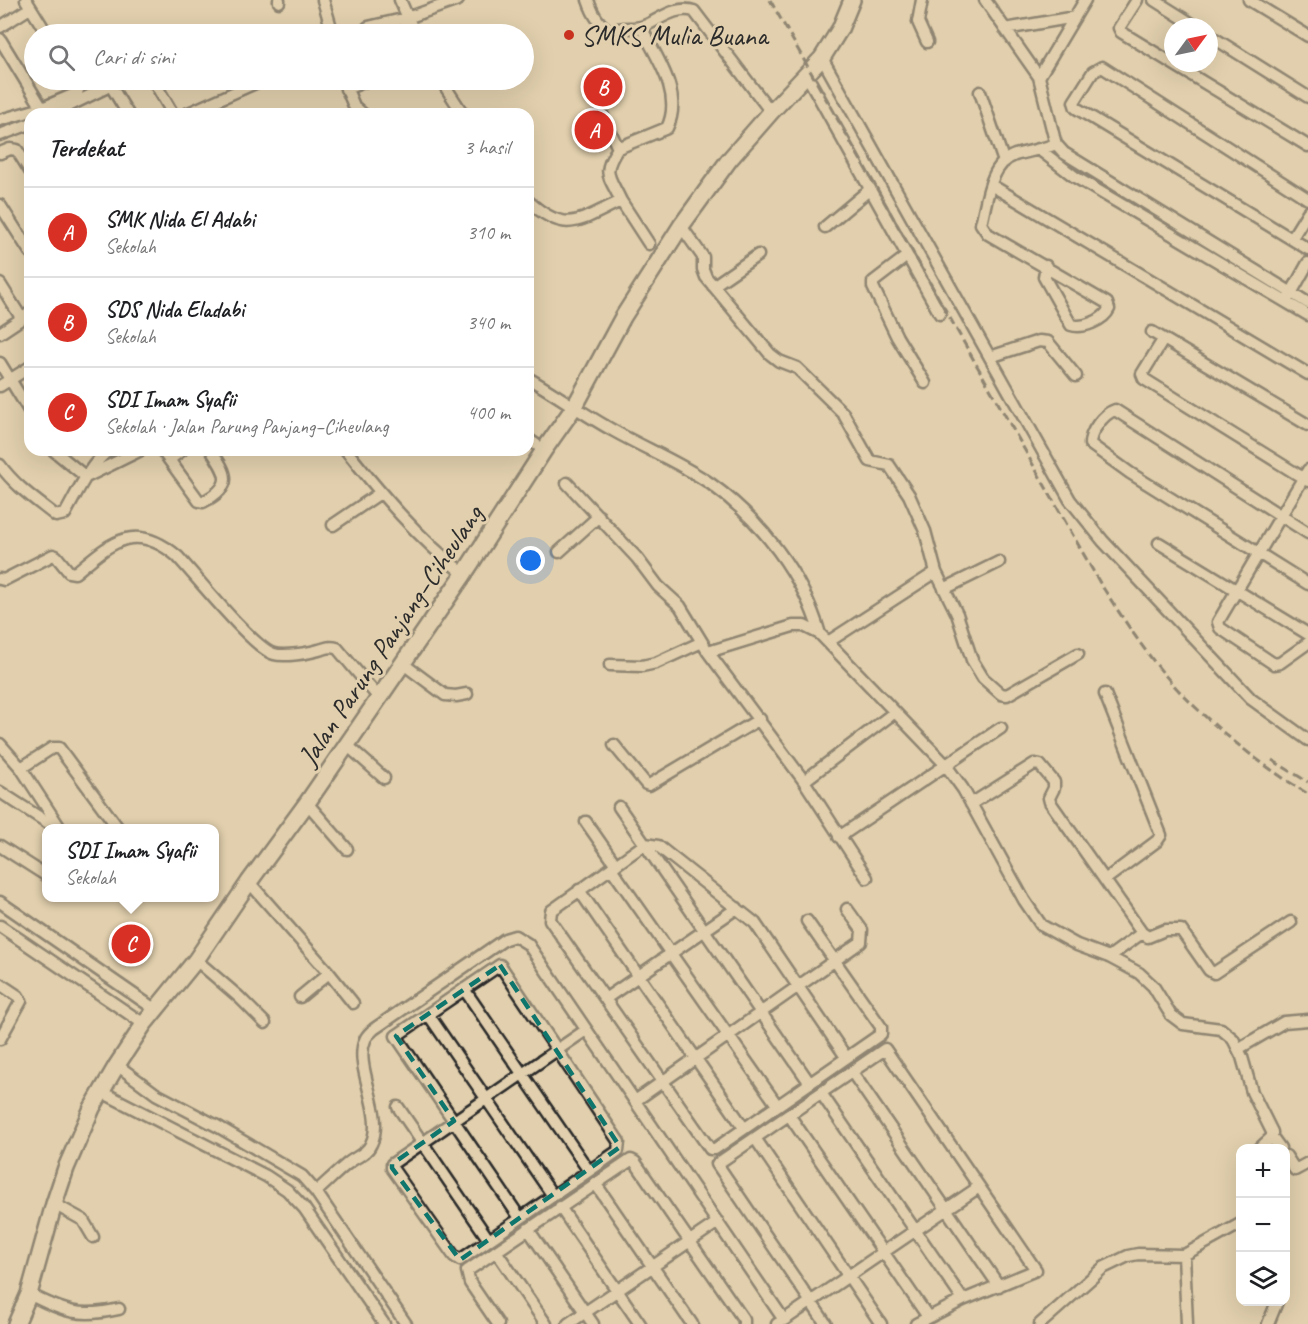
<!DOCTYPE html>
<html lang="id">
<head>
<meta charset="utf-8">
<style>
	:root { --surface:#fff; --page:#f2f2f2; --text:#202124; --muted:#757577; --line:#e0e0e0; --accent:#d93025 }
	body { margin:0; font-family:Caveat,sans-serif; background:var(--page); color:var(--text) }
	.controls { position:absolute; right:18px; bottom:18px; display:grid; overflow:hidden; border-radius:12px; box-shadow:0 6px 24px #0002 }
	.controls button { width:54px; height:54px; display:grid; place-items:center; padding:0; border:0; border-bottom:2px solid var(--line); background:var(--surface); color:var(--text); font:30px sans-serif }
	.compass { position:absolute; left:1164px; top:18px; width:54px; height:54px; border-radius:50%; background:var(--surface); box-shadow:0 6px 24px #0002; rotate:57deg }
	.you { position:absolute; left:531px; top:561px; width:21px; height:21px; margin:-15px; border:4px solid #fff; border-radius:50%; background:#1a73e8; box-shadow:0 0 0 9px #1a73e833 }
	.badge { display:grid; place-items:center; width:39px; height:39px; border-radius:50%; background:var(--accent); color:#fff; font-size:20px; font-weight:700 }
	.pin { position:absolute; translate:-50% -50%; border:3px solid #fff; box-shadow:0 2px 6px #0006 }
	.popup { position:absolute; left:42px; top:824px; width:177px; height:78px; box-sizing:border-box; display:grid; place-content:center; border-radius:12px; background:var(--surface); filter:drop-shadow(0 2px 4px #0005); font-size:20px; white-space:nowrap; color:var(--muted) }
	.popup b { font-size:22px; color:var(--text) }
	.popup::after { content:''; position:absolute; left:50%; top:100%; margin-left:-12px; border:12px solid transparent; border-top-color:var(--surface) }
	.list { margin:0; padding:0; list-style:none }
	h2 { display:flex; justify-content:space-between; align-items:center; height:78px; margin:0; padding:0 24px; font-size:26px }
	h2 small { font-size:20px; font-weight:400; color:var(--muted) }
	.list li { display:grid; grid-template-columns:39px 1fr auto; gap:18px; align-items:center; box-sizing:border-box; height:90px; padding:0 24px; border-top:2px solid var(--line) }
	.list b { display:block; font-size:22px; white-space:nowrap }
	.list p { margin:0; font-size:20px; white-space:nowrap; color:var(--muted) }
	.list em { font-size:20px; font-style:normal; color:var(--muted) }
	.icon { flex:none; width:33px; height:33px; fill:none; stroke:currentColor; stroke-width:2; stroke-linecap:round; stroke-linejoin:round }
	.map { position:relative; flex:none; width:1308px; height:1324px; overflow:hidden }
	.search { position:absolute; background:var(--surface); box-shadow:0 6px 24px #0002; left:24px; top:24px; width:510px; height:66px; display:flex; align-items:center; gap:15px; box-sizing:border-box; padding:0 21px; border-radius:33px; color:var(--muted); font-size:22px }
	.panel { position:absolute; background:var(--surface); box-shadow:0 6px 24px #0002; left:24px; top:108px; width:510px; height:348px; border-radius:18px }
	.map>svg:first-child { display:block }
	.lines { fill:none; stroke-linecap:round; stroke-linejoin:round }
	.street-casing { stroke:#2b2b2b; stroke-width:15 }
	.secondary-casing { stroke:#2b2b2b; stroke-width:20 }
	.street { stroke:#e1cfad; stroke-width:10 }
	.secondary { stroke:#e1cfad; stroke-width:15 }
	.rail { stroke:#2b2b2b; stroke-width:3; stroke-dasharray:9 4.5; stroke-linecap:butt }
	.marked { fill:none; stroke:#0f766e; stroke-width:4.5; stroke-dasharray:12 8; stroke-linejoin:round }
	.poi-dot { fill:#c8321e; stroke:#e1cfad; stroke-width:2 }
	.labels { text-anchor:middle; stroke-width:6; stroke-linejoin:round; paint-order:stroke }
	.poi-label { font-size:28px; fill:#2b2b2b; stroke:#e1cfad; text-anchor:start }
	.street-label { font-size:28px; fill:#2b2b2b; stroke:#e1cfad }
</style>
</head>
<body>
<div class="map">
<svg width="1308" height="1324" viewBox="0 0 1308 1324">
	<rect width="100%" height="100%" fill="#e1cfad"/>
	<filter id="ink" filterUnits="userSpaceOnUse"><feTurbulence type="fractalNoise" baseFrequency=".0167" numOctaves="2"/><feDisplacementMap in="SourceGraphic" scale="12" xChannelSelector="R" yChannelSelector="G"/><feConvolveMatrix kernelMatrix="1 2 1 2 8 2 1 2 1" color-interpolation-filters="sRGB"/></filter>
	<g filter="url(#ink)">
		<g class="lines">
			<defs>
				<path id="street" d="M 26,0 L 47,34
					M 279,0 L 279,2
					M 323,0 L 333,34
					M 400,0 L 415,34
					M 588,0 C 592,12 599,26 611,31 C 623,26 633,30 644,26 C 659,20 676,5 694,11 L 771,112
					M 922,0 L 918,22 L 927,42
					M 985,0 L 1039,77 L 1054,137 L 1056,144 L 1064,153 L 1308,303
					M 1137,0 L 1119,28 L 1121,32 L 1308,146
					M 1154,0 L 1197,27
					M 1249,0 L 1308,36
					M 0,27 L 30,8
					M 368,27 L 407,18 L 458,0
					M 1005,29 L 1075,17
					M 1209,35 L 1308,97
					M 0,39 L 42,108
					M 822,58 L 1070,500 L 1103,541 L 1251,699 L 1308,740
					M 806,74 L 940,314
					M 1039,77 L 1085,0
					M 153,80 L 173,114
					M 343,80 L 354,106 L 363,114
					M 441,80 L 463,114
					M 111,86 L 128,114
					M 346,89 L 368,80
					M 980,92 L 1004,162
					M 601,112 L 618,148 C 601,174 609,175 621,201
					M 52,114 L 122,80
					M 186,114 L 262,80
					M 0,120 L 42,108 L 77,93 L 79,87 L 74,80
					M 0,135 L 30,124
					M 618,148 L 667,128 C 684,94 656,57 641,27
					M 1040,150 L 1075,177 L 1308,315
					M 0,153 L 10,149 L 17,150 L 30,171
					M 991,185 L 1308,374
					M 1308,199 L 1102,67 L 1093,72 L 1074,102 L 1076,108 L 1308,249
					M 528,201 C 567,236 579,220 621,201 L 649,244
					M 0,205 L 30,252
					M 681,226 L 703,257 L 703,269 L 706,277 L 770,354 L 779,361 L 797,368 L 843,413 L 870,461 L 889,465 L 909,495 L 925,531 L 936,572 L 957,614 L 972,660 L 983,678 L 1001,694 L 1007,695 L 1078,654
					M 825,227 L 869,190
					M 1292,238 L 1308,212
					M 907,256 L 873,282 L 873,287 L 897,337 L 925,383
					M 1046,266 L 1044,277 L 1071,325 C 1083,329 1104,320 1109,309 L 1107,303 L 988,234 L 981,224 C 987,202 989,164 1015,155 C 1029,151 1043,149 1056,144
					M 0,284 L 22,319
					M 713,286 L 758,255
					M 1289,297 L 1308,263
					M 1152,332 L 1308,425
					M 0,333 L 30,313
					M 1163,340 L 1142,374 L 1144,379 L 1308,481
					M 990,357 L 1039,341 L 1048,342 L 1076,376
					M 0,363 L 30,412
					M 528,378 C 557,395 585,415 614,431 C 646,449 681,463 711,484 C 761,520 803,575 820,634
					M 0,386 L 30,367
					M 528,439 L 544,450
					M 53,450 L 86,477 L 141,450
					M 162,450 L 199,501 L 203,502 C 235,485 227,474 211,450
					M 346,450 C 382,495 418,538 464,574
					M 169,460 L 182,450
					M 0,465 C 15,486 36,500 56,516 L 65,514 C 77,493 89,465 109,450
					M 1308,470 L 1218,622 L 1220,628 L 1274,664 L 1280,663 L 1308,643
					M 567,483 L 637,558 L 658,586 L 680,606 L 708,652 L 804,781 L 867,878
					M 333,525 L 380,493
					M 1308,533 L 1115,410 C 1103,414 1090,432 1090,444 L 1130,473 L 1308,584
					M 1159,543 L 1308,634
					M 559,552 L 599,516
					M 0,579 L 4,580 L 53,555 L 56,556 L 69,572 L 75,573 C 111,543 134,520 177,556 C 195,575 254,649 274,654 C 284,657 309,653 319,650 C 327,648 329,646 337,648 L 379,698
					M 944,589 L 999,562
					M 828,642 L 936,572
					M 708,652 L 793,626 L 804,626 L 820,634 L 945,764 L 963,789 L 1024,900 L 1041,925 L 1077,945 L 1109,957 L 1139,973 L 1153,986 L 1171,1015 L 1183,1024 L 1221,1029 L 1233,1039 L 1242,1057 L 1252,1092 L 1272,1132 L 1272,1137 L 1260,1148
					M 402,663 L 445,695 L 456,696 L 467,694
					M 610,665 L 642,666 L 656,663 L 702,642
					M 1105,694 L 1161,835 L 1157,841 L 1106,879
					M 0,744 L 21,768 L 60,828
					M 347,745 L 384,778
					M 614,745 L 646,784 L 649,785 L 760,719
					M 21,768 L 52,748 L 59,748 L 118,828
					M 804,781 L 895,712
					M 0,792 L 56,828
					M 307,803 L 347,849
					M 971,804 L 1034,764 L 1040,765 L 1054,782 L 1054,788 L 1049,798 L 1050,802 L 1142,933 L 1109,957
					M 619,807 L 809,1082
					M 586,822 L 616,865
					M 839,837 L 1001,728
					M 0,846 L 47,876
					M 611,868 L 777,1105
					M 249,882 L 329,973 L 353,1003
					M 579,890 L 744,1128
					M 0,902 L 156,1010
					M 807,921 L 881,1027 L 881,1034 L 715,1149 L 710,1149 L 550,920 L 551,911 L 645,844 L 658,846 L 755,923 L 846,1057
					M 0,926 L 144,1024
					M 1142,933 L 1148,937 L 1165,930 L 1181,930 L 1209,970 L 1214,973 L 1291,922
					M 196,960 L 239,997 L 265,1023
					M 0,984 L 18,996 L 21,1001 L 0,1039
					M 464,989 L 589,1171
					M 300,997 L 329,973
					M 605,999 L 737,908
					M 428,1014 L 553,1196
					M 1238,1049 L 1284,1022 L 1308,1020
					M 117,1065 L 156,1094 L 217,1126 L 302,1176 L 316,1192 L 406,1324
					M 852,1072 L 999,1286
					M 102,1092 L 266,1176 L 287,1190 L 304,1208 L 384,1324
					M 821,1093 L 963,1300
					M 635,1101 L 861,942 L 862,930 L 847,909
					M 398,1107 L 489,1240
					M 789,1115 L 928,1317
					M 1272,1137 L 1280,1148
					M 755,1138 L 881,1324
					M 1286,1156 L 1295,1170 L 1308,1163
					M 595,1183 L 692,1324
					M 316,1192 C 326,1183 336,1173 347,1164 C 355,1157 367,1154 371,1144 C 386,1114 353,1067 365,1040 C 366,1036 371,1032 374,1029 L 505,939 L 515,936 L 528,944 L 784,1320 L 777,1324
					M 54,1204 L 83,1220 L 93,1237
					M 560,1207 L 640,1324
					M 520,1218 L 396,1036 L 500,965 L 619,1142 L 618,1151 L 460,1260 L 454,1256 L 392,1168 L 392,1164 C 457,1119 521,1075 586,1030
					M 528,1229 L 593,1324
					M 496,1251 L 546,1324
					M 1184,1255 L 1187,1324
					M 29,1294 C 64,1312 80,1318 119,1309
					M 784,1320 L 979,1187
					M 498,1324 L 470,1283 L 467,1271 L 631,1160 L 635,1162 L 744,1320 L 744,1324
					M 568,1324 L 718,1222
					M 826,1324 L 717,1164 L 885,1049 L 1036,1270 L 963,1300 L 916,1324
					M 1040,1324 L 1103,1268 L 1128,1256 L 1138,1254 L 1184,1255 L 1240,1224
					M 1268,1324 L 1277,1302"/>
				<path id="secondary" d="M 16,1324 L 29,1294 L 54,1204 L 66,1168 L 92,1108 L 117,1065 L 144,1024 L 196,960 L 249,882 L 307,803 L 464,574 L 544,450 L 575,406 L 623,317 L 681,226 L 729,160 L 771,112 L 822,58 L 840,29 L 852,0"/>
			</defs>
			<!-- street casing -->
			<use href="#street" class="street-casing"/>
			<!-- secondary casing -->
			<use href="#secondary" class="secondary-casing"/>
			<!-- street -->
			<use href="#street" class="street"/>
			<!-- secondary -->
			<use href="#secondary" class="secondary"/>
			<!-- rail -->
			<path class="rail" d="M 770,0 L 1100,583 C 1126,623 1152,664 1185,697 C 1222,734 1264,767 1308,794
				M 1272,760 L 1308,782"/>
		</g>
	</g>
	<!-- marked area -->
	<path d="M0 0H1308V1324H0ZM 500,965 L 620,1147 L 460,1260 L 392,1168 L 392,1164 L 454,1121 L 396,1036 Z" fill="#e1cfad" fill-opacity=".55" fill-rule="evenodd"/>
	<path class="marked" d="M 500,965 L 620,1147 L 460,1260 L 392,1168 L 392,1164 L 454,1121 L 396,1036 Z"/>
	<!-- markers -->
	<circle class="poi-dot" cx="569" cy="35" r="6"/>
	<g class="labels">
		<!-- poi labels -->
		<g class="poi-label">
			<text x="581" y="45">SMKS Mulia Buana</text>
		</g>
		<!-- street labels -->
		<g class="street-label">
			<text transform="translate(390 635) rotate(-56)" y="10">Jalan Parung Panjang–Ciheulang</text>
		</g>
	</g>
</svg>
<div class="controls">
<button>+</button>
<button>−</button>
<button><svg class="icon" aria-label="layers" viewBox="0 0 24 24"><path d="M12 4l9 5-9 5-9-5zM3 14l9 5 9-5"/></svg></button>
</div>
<svg class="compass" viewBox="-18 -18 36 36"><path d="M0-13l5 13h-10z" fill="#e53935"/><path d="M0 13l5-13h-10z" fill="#757577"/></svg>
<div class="you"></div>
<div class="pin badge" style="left:594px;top:130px">A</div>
<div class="pin badge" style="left:603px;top:87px">B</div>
<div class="pin badge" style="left:131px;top:944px">C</div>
<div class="popup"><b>SDI Imam Syafii</b>Sekolah</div>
<div class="search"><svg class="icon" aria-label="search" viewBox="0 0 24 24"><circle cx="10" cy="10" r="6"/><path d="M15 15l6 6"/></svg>Cari di sini</div>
<section class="panel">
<h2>Terdekat<small>3 hasil</small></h2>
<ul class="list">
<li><span class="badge">A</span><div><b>SMK Nida El Adabi</b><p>Sekolah</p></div><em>310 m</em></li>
<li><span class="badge">B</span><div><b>SDS Nida Eladabi</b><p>Sekolah</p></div><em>340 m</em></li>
<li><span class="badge">C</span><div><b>SDI Imam Syafii</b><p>Sekolah · Jalan Parung Panjang–Ciheulang</p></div><em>400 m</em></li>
</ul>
</section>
</div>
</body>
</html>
